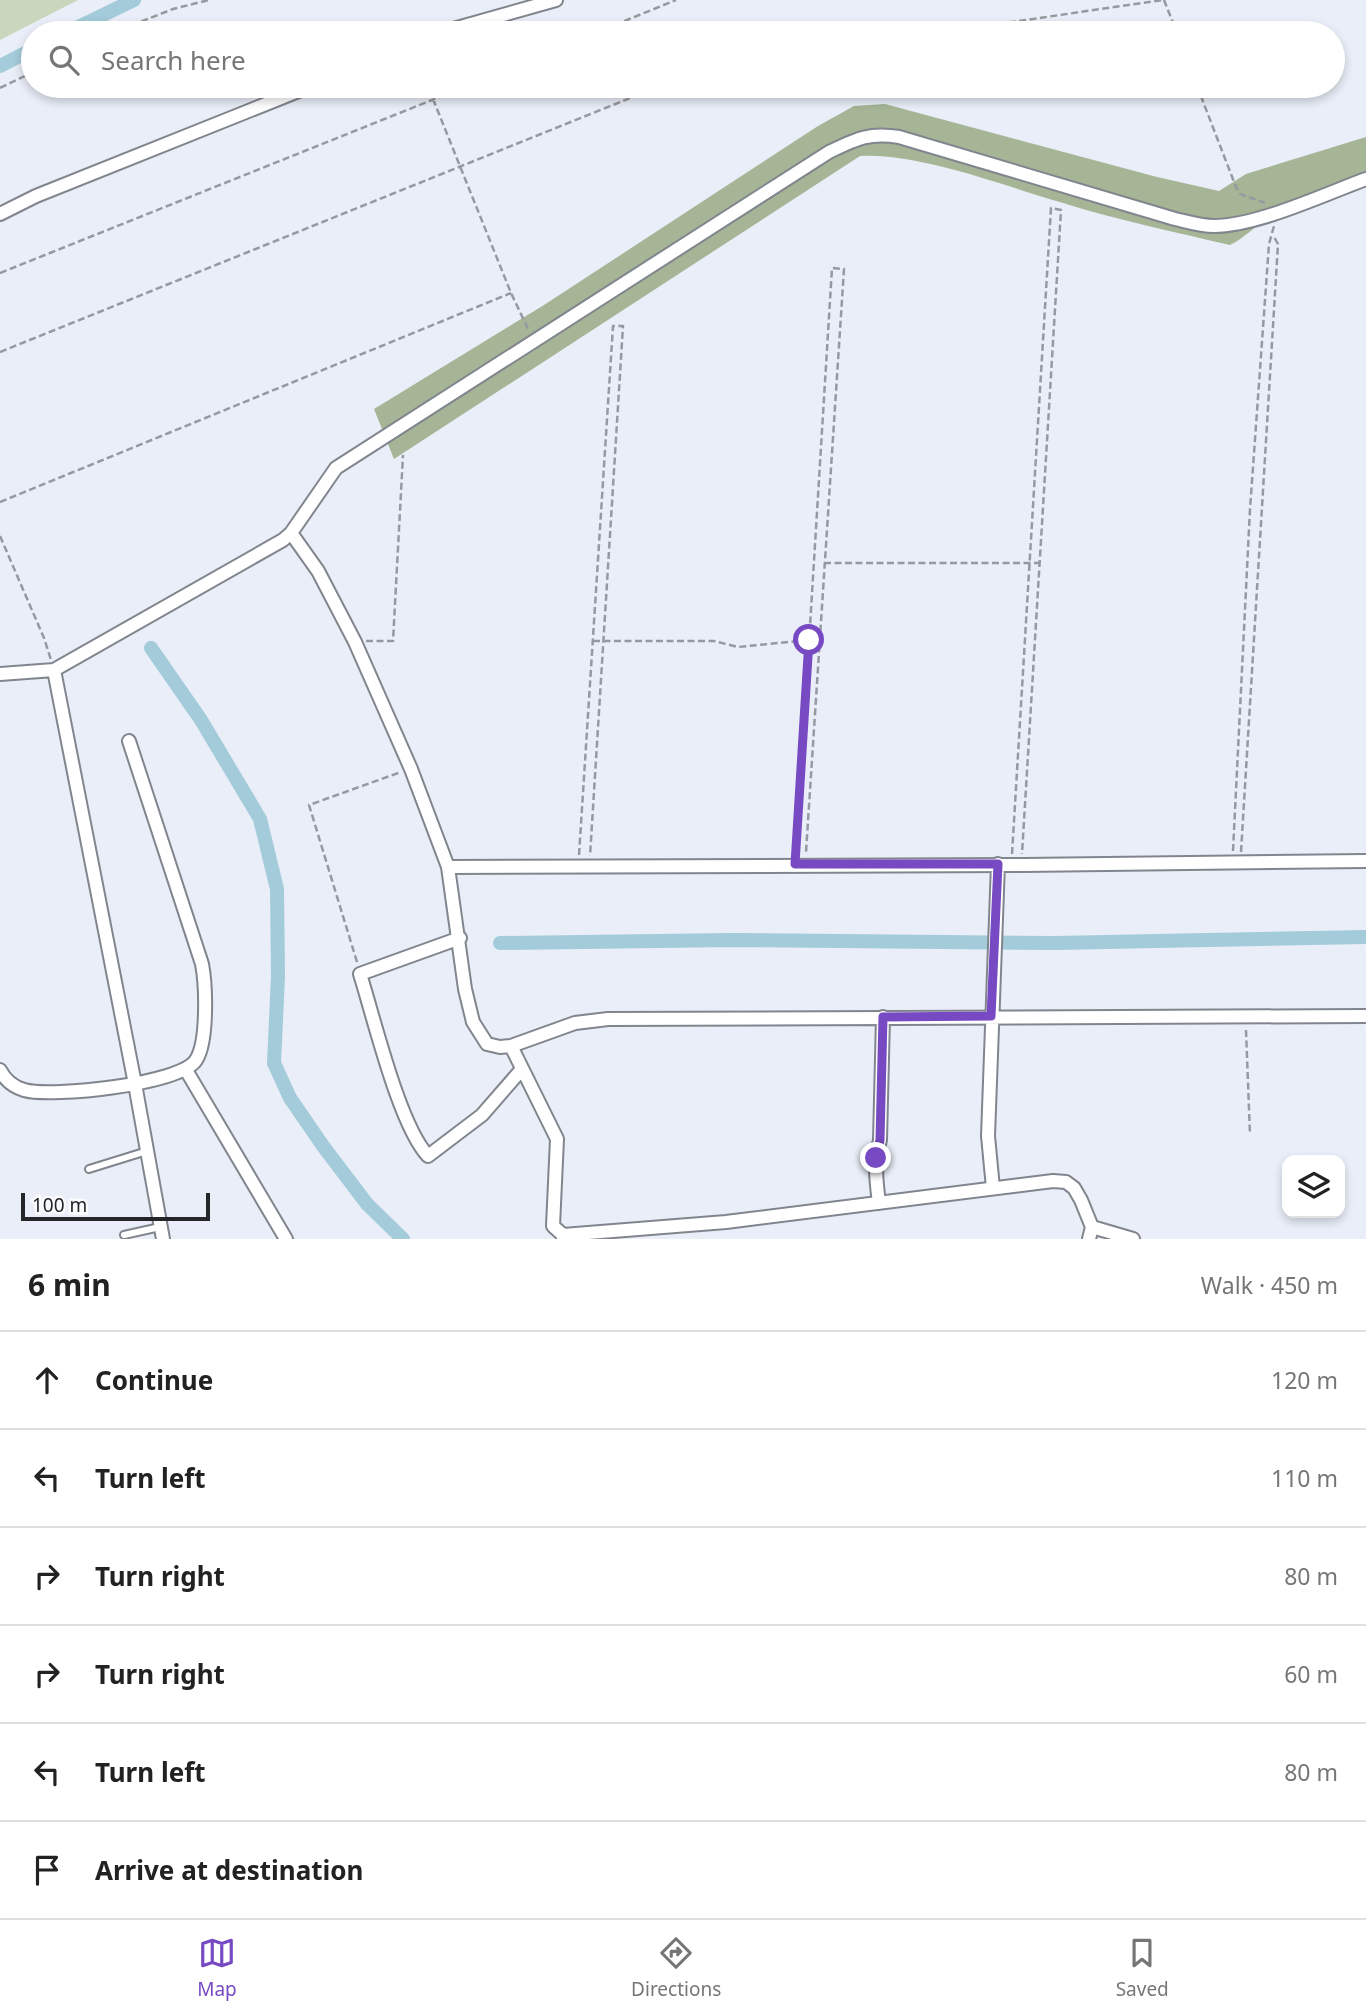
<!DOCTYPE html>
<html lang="en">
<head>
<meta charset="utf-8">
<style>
	:root { --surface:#fff; --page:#f2f2f2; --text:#222; --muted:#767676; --line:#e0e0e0; --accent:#774ac3 }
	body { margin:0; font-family:"Noto Sans",sans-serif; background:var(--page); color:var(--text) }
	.controls { position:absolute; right:21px; bottom:21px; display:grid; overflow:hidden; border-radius:14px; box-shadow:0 4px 10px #0003 }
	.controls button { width:63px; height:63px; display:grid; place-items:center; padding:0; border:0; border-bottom:2px solid var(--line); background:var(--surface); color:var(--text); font:35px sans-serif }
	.scale { position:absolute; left:21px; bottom:18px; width:189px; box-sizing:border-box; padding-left:7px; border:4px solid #24262a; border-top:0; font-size:19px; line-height:24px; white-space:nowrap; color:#24262a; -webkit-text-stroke:5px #fafbfd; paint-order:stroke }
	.stop { position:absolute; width:21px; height:21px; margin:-16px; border:5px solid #774ac3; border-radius:50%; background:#fff }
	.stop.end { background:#774ac3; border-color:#fff; box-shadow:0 2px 7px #0008 }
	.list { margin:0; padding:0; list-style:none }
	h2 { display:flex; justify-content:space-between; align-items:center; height:91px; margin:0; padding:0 28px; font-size:30px }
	h2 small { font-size:23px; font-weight:400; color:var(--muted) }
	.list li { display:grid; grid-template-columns:46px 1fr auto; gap:21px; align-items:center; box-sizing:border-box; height:98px; padding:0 28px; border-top:2px solid var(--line) }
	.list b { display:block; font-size:26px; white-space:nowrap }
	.list em { font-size:23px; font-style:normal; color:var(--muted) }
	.icon { flex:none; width:38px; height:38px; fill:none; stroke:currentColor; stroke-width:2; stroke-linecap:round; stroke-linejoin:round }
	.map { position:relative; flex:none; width:1366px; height:1239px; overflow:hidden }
	.search { position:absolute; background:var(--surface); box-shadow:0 4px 10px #0003; left:21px; right:21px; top:21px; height:77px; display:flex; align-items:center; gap:18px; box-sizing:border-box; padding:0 24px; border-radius:38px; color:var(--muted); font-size:26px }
	.sheet { height:679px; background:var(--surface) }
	nav { display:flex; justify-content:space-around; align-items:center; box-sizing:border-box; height:98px; border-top:2px solid var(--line); background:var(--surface); font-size:19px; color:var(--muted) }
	nav a { display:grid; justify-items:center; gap:4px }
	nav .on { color:var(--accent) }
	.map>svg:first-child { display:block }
	.green { fill:#c9d7bd }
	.forest { fill:#a5b596 }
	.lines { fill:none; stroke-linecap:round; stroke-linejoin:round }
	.canal { stroke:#a3cbd9; stroke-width:14 }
	.service-casing { stroke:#81858e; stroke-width:10 }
	.minor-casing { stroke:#81858e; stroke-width:16 }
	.path { stroke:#9699a1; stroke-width:2.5; stroke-dasharray:7 3.5; stroke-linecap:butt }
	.service { stroke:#fff; stroke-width:6 }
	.minor { stroke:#fff; stroke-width:12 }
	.route { stroke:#774ac3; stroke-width:9 }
</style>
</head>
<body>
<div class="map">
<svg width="1366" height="1239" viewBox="0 0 1366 1239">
	<rect width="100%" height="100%" fill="#e9eef8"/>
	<!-- green -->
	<path class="green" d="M 0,0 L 78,0 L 0,40 Z"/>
	<!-- forest -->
	<path class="forest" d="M 885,104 L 1157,177 L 1219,191 L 1246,174 L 1366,137 L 1366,172 C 1330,184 1293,201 1261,223 C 1250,231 1242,239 1230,245 C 1174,232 1118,220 1063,203 C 1004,186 920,153 860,156 L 394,459 L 374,409 L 544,305 L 818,126 L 854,106 Z"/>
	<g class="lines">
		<!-- canal -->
		<path class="canal" d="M 66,33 L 134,0
			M 0,66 L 33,49
			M 151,648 L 201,720 L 260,819 L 277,889 L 278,976 L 274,1063 L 290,1098 L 323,1146 L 367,1204 L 403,1239
			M 500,943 L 732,940 L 1055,943 L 1366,937"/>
		<defs>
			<path id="service" d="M 89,1169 L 147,1151
				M 124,1235 L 160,1227"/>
			<path id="minor" d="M 439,33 L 556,0
				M 0,214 L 36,196 L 311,86
				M 291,533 L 318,571 L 355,642 L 411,769 L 448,867 L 465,989 L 473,1022 L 487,1044 L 500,1047 L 511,1046 L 575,1023 L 608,1019 L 1366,1016
				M 54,670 L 135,1084 L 163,1239
				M 0,674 L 54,670 L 283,540 L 291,533 L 336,468 L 829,152 C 856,139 869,132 899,137 L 1175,219 C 1188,222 1201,226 1214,226 C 1257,226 1325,194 1366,179
				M 448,867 L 1023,865 L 1366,861
				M 460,938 L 360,974 C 374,1018 399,1125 428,1156 L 482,1115 L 522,1069
				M 511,1046 L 557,1139 L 553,1226 L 563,1235 L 563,1239
				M 0,1070 C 5,1080 14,1087 24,1090 C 52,1098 181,1084 196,1060 C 208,1042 206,985 202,964 L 129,741
				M 186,1070 L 286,1239
				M 993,1188 L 988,1136 L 998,864
				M 879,1203 C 876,1180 874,1162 880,1140 L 883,1017
				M 1092,1227 L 1133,1239
				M 563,1235 L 726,1222 L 1053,1181 L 1066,1182 L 1074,1188 L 1081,1200 L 1092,1227 L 1089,1239"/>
		</defs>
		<!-- service casing -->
		<use href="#service" class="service-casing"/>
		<!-- minor casing -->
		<use href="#minor" class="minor-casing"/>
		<!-- path -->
		<path class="path" d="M 1164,0 L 1177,33
			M 112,33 L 173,9 L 209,0
			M 595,33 L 676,0
			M 936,33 L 1163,0
			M 1197,86 L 1236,187 L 1240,194 L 1265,203
			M 0,88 L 33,72
			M 433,99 L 511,293 L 529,331
			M 0,273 L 467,86
			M 0,352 L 660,86
			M 0,502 L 511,293
			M 0,536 L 44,638 L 51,660
			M 824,563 L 1040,563
			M 366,641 L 393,641 L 403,455
			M 593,641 L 714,641 L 738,647 L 809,640
			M 1233,851 L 1250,509 L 1269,244 L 1274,226
			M 1241,852 L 1278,244 L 1273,235
			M 796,854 L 832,268 L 844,269 L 806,852
			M 1012,854 L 1051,208 L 1061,210 L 1022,854
			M 579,855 L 613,326 L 623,326 L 590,856
			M 357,962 L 309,805 L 401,772
			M 1246,1030 L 1250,1135"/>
		<!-- service -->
		<use href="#service" class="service"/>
		<!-- minor -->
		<use href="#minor" class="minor"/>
	</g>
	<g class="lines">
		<!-- route -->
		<path class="route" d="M 809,640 L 795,864 L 998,864 L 991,1016 L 883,1017 L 880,1140 L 876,1158"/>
	</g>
</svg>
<div class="controls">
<button><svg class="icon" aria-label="layers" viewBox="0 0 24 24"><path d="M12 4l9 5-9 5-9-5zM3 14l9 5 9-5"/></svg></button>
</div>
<div class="scale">100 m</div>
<div class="stop" style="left:809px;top:640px"></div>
<div class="stop end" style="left:876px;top:1158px"></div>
<div class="search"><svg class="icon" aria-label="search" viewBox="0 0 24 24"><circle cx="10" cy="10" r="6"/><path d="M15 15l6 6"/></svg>Search here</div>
</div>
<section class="sheet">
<h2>6 min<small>Walk · 450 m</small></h2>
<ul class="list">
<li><svg class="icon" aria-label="ahead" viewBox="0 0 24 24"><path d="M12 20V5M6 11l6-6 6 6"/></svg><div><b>Continue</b></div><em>120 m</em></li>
<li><svg class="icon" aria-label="left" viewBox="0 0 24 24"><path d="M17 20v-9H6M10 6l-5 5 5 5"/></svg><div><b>Turn left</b></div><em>110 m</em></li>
<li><svg class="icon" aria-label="right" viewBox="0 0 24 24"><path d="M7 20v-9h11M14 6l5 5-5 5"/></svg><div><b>Turn right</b></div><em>80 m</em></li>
<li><svg class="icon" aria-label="right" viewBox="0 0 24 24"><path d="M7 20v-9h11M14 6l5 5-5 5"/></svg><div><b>Turn right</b></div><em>60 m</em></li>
<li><svg class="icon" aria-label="left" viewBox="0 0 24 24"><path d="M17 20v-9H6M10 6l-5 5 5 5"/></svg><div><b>Turn left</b></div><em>80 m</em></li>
<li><svg class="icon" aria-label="arrive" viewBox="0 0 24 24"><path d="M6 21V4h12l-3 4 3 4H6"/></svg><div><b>Arrive at destination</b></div></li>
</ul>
</section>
<nav>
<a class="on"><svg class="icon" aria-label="map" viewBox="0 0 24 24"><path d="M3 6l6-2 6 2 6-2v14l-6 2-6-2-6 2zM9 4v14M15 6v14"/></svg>Map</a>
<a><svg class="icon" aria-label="directions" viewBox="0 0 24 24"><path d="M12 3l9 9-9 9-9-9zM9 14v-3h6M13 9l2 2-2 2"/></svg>Directions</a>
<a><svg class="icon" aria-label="saved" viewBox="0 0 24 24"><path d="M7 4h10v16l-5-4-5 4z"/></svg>Saved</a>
</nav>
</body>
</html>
